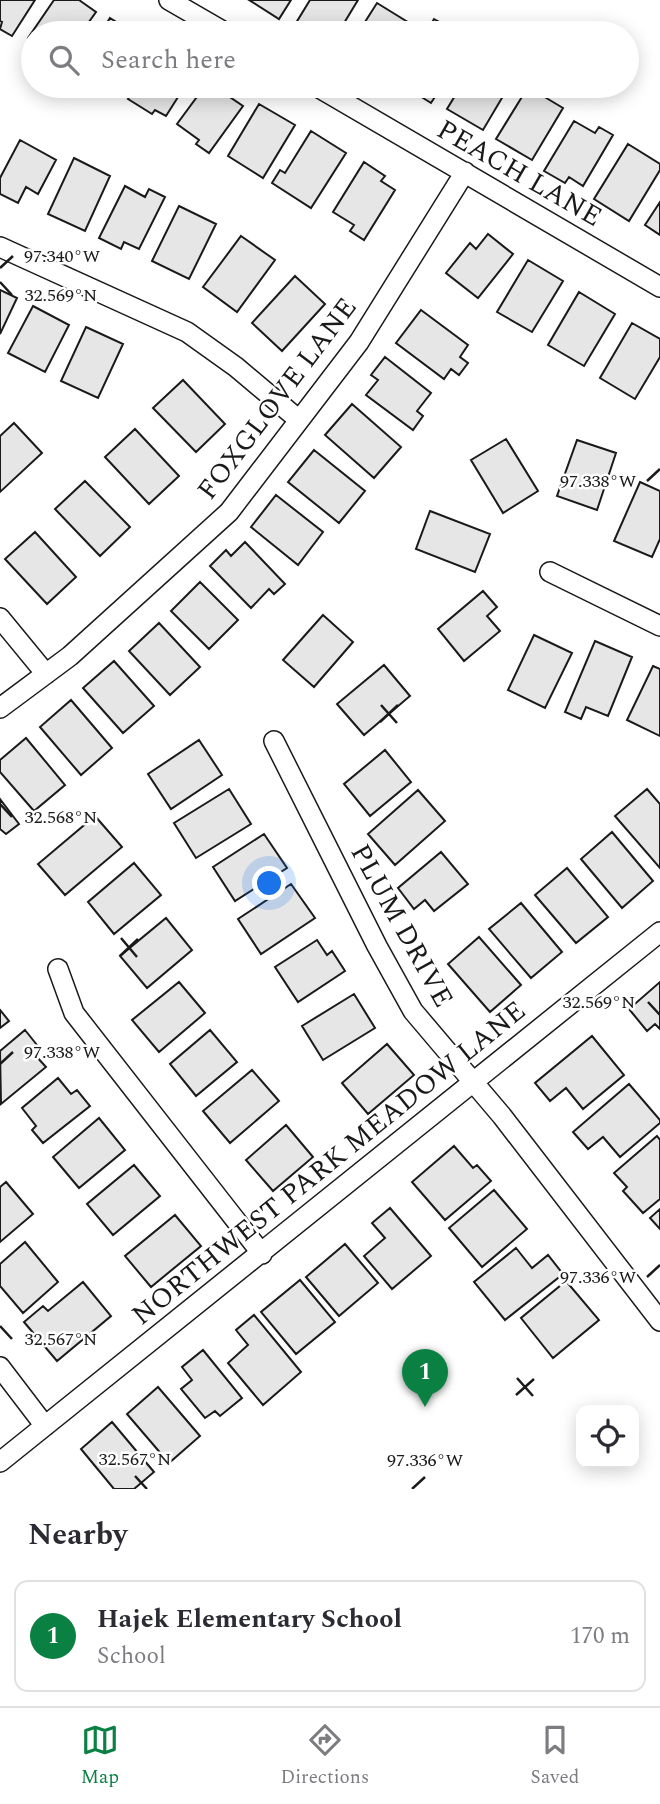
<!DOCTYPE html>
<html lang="en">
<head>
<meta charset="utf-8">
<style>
	:root { --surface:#fff; --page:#f7f7f7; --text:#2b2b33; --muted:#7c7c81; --line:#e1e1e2; --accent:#0b8043 }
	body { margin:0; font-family:Spectral,serif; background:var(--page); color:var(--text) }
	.controls { position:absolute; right:21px; bottom:21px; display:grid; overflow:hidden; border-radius:14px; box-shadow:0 4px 18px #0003 }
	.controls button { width:63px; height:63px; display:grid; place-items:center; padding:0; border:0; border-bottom:2px solid var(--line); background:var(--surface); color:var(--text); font:35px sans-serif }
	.you { position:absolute; left:270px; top:884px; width:24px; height:24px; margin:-18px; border:5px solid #fff; border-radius:50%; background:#1a73e8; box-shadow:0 0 0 10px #1a73e833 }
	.badge { display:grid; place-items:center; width:46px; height:46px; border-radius:50%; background:var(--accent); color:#fff; font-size:23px; font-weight:700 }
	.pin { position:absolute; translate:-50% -58px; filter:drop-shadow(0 2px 4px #0008) }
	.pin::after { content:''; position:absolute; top:37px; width:24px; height:21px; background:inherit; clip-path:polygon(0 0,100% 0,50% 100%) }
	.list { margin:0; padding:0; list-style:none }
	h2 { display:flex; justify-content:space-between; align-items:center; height:91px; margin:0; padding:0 28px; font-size:30px }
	h2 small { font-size:23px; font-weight:400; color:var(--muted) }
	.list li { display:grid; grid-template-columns:46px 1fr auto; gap:21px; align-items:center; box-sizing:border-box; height:112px; margin:0 14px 14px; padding:0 14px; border:2px solid var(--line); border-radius:14px }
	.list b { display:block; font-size:26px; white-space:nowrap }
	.list p { margin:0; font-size:23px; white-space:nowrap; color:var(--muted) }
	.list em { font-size:23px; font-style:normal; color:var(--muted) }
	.icon { flex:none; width:38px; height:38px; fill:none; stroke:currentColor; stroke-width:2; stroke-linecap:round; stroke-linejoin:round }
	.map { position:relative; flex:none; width:660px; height:1489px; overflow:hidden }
	.search { position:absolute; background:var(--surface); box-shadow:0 4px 18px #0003; left:21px; right:21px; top:21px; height:77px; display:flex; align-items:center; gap:18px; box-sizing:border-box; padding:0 24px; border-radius:38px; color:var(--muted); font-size:26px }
	.sheet { height:217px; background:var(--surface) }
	nav { display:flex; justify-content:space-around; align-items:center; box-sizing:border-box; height:98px; border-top:2px solid var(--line); background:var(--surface); font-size:19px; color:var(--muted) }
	nav a { display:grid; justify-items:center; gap:4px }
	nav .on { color:var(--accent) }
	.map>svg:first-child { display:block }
	.building { fill:#e6e6e6; stroke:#1a1a1a; stroke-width:2 }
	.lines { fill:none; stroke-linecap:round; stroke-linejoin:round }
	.street-casing { stroke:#1a1a1a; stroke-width:22 }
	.street { stroke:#fff; stroke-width:19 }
	.ticks { fill:none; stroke:#1a1a1a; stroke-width:2.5 }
	.labels { text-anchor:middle; stroke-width:5; stroke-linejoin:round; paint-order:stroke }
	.street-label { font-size:28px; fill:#1a1a1a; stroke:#fff }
	.ticks-label { font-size:18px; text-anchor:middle; fill:#1a1a1a; stroke:#fff; stroke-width:5; stroke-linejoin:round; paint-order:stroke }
</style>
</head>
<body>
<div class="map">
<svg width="660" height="1489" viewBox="0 0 660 1489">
	<rect width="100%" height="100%" fill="#fff"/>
	<!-- building -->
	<path class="building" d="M 0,0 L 35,0 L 12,36 L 0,29 L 2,22 L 0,21 Z
		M 54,0 L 79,0 L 96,12 L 81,33 L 33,33 L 33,42 L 28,38 Z
		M 249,0 L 291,0 L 279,19 Z
		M 310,0 L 358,0 L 338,33 L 313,33 L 296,23 Z
		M 377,3 L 411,24 L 405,33 L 358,33 Z
		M 110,18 L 134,33 L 101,33 Z
		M 434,19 L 452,29 L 450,33 L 426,33 Z
		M 96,86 L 116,86 L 111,95 Z
		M 136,86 L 185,86 L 166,116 L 155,110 L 152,114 L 128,99 Z
		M 205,86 L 223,86 L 228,89 L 224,93 L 243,106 L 209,153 L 196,144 L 199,140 L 177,124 Z
		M 404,86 L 442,86 L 431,103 Z
		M 461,86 L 509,86 L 483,130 L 447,109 Z
		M 528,87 L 563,108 L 532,160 L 496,139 Z
		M 259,104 L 295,125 L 263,178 L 228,156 Z
		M 574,121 L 595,133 L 599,127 L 613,135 L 583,186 L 569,177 L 565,183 L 544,171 Z
		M 311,131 L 346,153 L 311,208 L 272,183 L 280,170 L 285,173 Z
		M 20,140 L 56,160 L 38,194 L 26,187 L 18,203 L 0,194 L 0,178 Z
		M 628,144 L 660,164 L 660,170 L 629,221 L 594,199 Z
		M 74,158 L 110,176 L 85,231 L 48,214 Z
		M 364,162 L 385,176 L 381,181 L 395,190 L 364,240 L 350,231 L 354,225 L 333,212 Z
		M 125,186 L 145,197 L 149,189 L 165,197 L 139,249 L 124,242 L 121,249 L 99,238 Z
		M 660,202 L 660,235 L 645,225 Z
		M 179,206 L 216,224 L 189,279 L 152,261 Z
		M 488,234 L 513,254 L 478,298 L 446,273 L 470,243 L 476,249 Z
		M 241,236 L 275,260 L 237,312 L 203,287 Z
		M 528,260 L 563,281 L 532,332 L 497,312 Z
		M 295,276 L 325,304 L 282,351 L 252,323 Z
		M 0,290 L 17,298 L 0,334 Z
		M 579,292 L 615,314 L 584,366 L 548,345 Z
		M 33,306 L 69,325 L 45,372 L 8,353 Z
		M 421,310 L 468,345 L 460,357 L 468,363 L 459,375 L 451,369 L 444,379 L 396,343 Z
		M 632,323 L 660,339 L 660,357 L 635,399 L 600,378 Z
		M 86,327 L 123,344 L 98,398 L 61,381 Z
		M 385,357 L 431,393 L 417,411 L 423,416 L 413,430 L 366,395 L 378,380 L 371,375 Z
		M 183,380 L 225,424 L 196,452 L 153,408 Z
		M 352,404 L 401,447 L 374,478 L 325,435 Z
		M 14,423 L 42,453 L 0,492 L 0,436 Z
		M 135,429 L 179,476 L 149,504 L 105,457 Z
		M 506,439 L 538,491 L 503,513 L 471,460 Z
		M 577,440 L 616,453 L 597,510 L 557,496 Z
		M 314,450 L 365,491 L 339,523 L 288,482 Z
		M 85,481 L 130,527 L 100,556 L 55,509 Z
		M 640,482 L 660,491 L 660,539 L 652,557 L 614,541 Z
		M 276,495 L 323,532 L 298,565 L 251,527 Z
		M 430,511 L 490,534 L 475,572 L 416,549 Z
		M 35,532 L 76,577 L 47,604 L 5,559 Z
		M 245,542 L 285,584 L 274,594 L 269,589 L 251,608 L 210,566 L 226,550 L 231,556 Z
		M 200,582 L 238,620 L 209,649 L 171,611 Z
		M 483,591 L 497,607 L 487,616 L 500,631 L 464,661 L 438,629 Z
		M 323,615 L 353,642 L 314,687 L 283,660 Z
		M 159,623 L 200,667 L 170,695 L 129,651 Z
		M 534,635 L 572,653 L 545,708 L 508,690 Z
		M 595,641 L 632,657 L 608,716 L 586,707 L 581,719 L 565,712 Z
		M 114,661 L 154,706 L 123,733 L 83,688 Z
		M 384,665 L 410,696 L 364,735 L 337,704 Z
		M 653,666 L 660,669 L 660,736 L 627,720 Z
		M 71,700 L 112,748 L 81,775 L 40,727 Z
		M 26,738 L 65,785 L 34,811 L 0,772 L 0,760 Z
		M 199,740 L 222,775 L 171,809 L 148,774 Z
		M 385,750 L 411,782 L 370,816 L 344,784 Z
		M 229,789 L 251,824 L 196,858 L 174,823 Z
		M 647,789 L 660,804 L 660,868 L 615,816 Z
		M 418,790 L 445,821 L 395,865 L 368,834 Z
		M 0,799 L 19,824 L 6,834 L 0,829 Z
		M 95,816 L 122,847 L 65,895 L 38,864 Z
		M 612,832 L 653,881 L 622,908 L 581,859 Z
		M 264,834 L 287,868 L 235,901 L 213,867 Z
		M 441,852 L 468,884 L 434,911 L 425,900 L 414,909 L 398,888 Z
		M 134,863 L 161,895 L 114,934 L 88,902 Z
		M 567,868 L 608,917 L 576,943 L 535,895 Z
		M 291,884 L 315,918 L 261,954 L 238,919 Z
		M 521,903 L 562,952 L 531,978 L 489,929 Z
		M 166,918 L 192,950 L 147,988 L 120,956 Z
		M 479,937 L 521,985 L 490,1012 L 448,964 Z
		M 317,940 L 327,955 L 332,951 L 345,971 L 298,1002 L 275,967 Z
		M 179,982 L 205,1013 L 159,1052 L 132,1020 Z
		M 660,982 L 660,1029 L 655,1024 L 647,1031 L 629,1009 Z
		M 354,994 L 375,1028 L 323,1060 L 302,1026 Z
		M 0,1010 L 9,1021 L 0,1028 Z
		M 25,1030 L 41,1050 L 35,1055 L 46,1067 L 1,1104 L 0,1051 Z
		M 210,1030 L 237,1062 L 196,1096 L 170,1064 Z
		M 592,1036 L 624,1075 L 583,1109 L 566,1088 L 550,1101 L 535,1083 Z
		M 387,1044 L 414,1075 L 368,1114 L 342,1083 Z
		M 252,1070 L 279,1101 L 230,1143 L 203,1111 Z
		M 58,1078 L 71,1094 L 77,1090 L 90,1106 L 43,1143 L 32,1130 L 36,1126 L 22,1108 Z
		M 629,1084 L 660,1120 L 660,1123 L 620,1157 L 603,1137 L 588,1149 L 573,1132 Z
		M 99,1118 L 125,1150 L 79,1188 L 53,1157 Z
		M 286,1125 L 313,1157 L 273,1191 L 246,1160 Z
		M 657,1136 L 660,1140 L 660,1199 L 643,1213 L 623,1191 L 627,1187 L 614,1173 Z
		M 454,1146 L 473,1168 L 477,1165 L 491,1181 L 445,1220 L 412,1182 Z
		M 134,1165 L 160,1196 L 113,1235 L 87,1204 Z
		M 6,1182 L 33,1214 L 0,1242 L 0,1187 Z
		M 494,1190 L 527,1229 L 482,1267 L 449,1228 Z
		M 390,1208 L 431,1256 L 392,1289 L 364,1256 L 385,1238 L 372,1223 Z
		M 660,1209 L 660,1229 L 650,1218 Z
		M 175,1215 L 201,1246 L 151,1287 L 125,1256 Z
		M 25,1242 L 58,1282 L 23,1313 L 0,1286 L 0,1264 Z
		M 345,1244 L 378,1283 L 339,1316 L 306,1277 Z
		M 516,1248 L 532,1268 L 548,1255 L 563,1274 L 505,1320 L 474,1282 Z
		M 300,1280 L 335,1322 L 296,1354 L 261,1312 Z
		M 566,1281 L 599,1320 L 553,1358 L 521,1318 Z
		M 83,1282 L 111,1316 L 57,1361 L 24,1322 L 43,1306 L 48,1311 Z
		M 254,1315 L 301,1372 L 263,1405 L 228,1363 L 248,1345 L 236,1330 Z
		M 203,1350 L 242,1398 L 220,1416 L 215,1411 L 205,1418 L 181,1389 L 192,1380 L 182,1367 Z
		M 158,1387 L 200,1436 L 169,1463 L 127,1414 Z
		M 112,1422 L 154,1472 L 134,1489 L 114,1489 L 81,1449 Z"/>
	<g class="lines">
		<defs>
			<path id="street" d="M 169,0 L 226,33
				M 316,86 L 660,287
				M 0,247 L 187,332 L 236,367 L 299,420
				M 550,572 L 660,626
				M 0,618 L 46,674
				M 0,708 L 70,656 L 229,512 L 359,342 L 465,172
				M 274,741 L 377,946 L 413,1011 L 502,1116 L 660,1321
				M 58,969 L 74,1013 L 262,1254
				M 0,1367 L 45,1426
				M 0,1462 L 660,932"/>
		</defs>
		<!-- street casing -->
		<use href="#street" class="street-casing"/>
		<!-- street -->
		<use href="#street" class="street"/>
	</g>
	<!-- ticks -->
	<path class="ticks" d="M 0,268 L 13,256M 0,282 L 12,295M 647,481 L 660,469M 381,705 L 397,723M 380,722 L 398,705M 0,804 L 12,817M 121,938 L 137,957M 120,956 L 138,939M 648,1002 L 660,1015M 0,1064 L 13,1052M 647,1277 L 660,1265M 0,1326 L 12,1339M 517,1378 L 533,1396M 516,1395 L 534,1379M 135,1476 L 147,1489M 412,1489 L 425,1477"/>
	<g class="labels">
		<!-- street labels -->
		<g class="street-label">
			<text transform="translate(520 172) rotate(30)" y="10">PEACH LANE</text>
			<text transform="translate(276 398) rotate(-53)" y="10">FOXGLOVE LANE</text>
			<text transform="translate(403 925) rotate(61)" y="10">PLUM DRIVE</text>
			<text transform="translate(328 1162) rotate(-39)" y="10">NORTHWEST PARK MEADOW LANE</text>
		</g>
	</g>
	<g class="ticks-label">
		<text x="62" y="262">97.340°W</text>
		<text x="61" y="301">32.569°N</text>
		<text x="598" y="487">97.338°W</text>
		<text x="61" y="823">32.568°N</text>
		<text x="599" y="1008">32.569°N</text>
		<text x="62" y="1058">97.338°W</text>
		<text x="598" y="1283">97.336°W</text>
		<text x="61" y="1345">32.567°N</text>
		<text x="135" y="1465">32.567°N</text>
		<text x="425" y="1466">97.336°W</text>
	</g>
</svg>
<div class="controls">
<button><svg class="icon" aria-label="locate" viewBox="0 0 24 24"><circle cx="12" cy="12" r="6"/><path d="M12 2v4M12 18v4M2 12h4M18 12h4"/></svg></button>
</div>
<div class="you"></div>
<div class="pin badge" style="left:425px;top:1407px">1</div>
<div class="search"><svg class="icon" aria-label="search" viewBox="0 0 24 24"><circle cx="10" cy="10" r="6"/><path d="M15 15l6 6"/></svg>Search here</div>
</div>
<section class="sheet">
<h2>Nearby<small></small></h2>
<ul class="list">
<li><span class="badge">1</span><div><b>Hajek Elementary School</b><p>School</p></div><em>170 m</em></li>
</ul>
</section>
<nav>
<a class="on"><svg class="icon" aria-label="map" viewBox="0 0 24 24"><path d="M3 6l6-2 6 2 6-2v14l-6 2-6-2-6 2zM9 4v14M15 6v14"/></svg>Map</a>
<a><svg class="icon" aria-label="directions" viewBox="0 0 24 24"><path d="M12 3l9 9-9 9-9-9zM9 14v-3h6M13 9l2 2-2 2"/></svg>Directions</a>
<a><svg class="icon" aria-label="saved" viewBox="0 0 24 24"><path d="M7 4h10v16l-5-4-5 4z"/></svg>Saved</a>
</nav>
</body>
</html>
